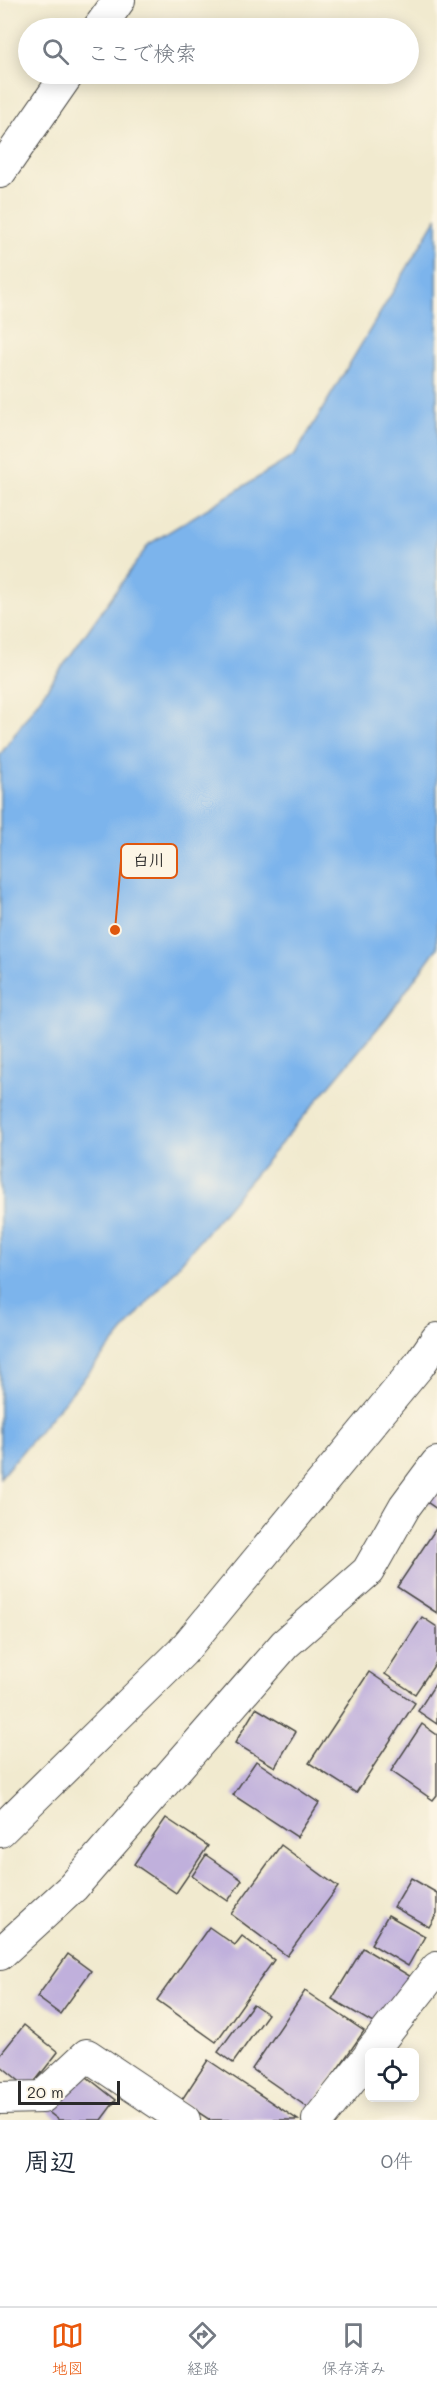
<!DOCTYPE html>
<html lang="ja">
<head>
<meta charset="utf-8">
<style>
	:root { --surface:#fff; --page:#f6f6f7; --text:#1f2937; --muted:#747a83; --line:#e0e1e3; --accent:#ea580c }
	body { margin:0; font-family:Mali,"Klee One",sans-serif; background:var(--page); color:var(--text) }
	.controls { position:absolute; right:18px; bottom:18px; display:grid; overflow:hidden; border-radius:9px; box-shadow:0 3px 15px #0003 }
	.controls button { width:54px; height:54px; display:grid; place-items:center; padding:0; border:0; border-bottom:2px solid var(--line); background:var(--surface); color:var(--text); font:30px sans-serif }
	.scale { position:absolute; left:18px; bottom:15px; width:102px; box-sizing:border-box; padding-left:6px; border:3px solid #2b2b2b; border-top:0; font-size:16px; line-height:21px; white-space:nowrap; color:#2b2b2b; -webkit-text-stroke:4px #fcf5e5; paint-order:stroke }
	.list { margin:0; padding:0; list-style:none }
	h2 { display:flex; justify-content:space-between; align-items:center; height:78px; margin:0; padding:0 24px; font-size:26px }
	h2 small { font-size:20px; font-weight:400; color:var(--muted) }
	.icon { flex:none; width:33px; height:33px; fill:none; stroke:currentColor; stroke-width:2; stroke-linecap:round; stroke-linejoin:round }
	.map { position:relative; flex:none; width:437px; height:2120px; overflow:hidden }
	.search { position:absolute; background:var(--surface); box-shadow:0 3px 15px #0003; left:18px; right:18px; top:18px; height:66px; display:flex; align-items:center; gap:15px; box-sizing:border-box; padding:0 21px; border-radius:33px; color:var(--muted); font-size:22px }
	.sheet { height:186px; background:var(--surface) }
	nav { display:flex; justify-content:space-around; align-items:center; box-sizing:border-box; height:84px; border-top:2px solid var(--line); background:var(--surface); font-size:16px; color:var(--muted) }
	nav a { display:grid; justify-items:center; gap:3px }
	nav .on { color:var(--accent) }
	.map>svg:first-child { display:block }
	.water { fill:#7bb4ec; stroke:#53708c; stroke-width:1.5 }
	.building { fill:#c0b0dc }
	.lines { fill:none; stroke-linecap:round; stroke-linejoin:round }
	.street-casing { stroke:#494844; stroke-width:34 }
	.street { stroke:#fff; stroke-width:32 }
	.leader { fill:none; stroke:#df570e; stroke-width:2 }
	.callout-dot { fill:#df570e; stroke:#fcf5e5; stroke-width:2 }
	.callout { fill:#fcf5e5; stroke:#df570e; stroke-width:2 }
	.callout-label { font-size:16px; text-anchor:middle; font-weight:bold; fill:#2b2b2b }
</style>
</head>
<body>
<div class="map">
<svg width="437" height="2120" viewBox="0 0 437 2120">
	<rect width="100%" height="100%" fill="#fcf5e5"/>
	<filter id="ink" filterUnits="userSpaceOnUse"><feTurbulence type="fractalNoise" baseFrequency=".0167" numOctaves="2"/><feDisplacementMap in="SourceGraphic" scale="12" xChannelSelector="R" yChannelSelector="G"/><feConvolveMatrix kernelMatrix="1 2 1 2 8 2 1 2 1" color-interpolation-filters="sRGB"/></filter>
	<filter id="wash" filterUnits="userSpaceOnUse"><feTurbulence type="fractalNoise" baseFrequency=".008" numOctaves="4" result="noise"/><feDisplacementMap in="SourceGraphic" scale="24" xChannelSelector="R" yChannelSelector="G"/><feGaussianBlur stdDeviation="1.35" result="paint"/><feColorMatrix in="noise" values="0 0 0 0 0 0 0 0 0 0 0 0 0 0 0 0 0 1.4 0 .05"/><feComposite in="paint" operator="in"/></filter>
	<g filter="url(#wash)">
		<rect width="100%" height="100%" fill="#f1eacf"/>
		<!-- water -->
		<path class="water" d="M 437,218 L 437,948 L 388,1016 L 0,1478 L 0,755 L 149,544 L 295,455 Z"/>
		<g id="blocks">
			<!-- building -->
			<path class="building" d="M 437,1483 L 437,1509 L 424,1500 Z
				M 437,1527 L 437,1613 L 397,1587 Z
				M 422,1617 L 437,1627 L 437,1661 L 415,1694 L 385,1674 Z
				M 369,1672 L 415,1703 L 356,1793 L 309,1763 Z
				M 437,1681 L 437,1724 L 418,1711 Z
				M 256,1708 L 296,1732 L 275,1767 L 235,1743 Z
				M 422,1724 L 437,1735 L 437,1795 L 433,1800 L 391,1771 Z
				M 256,1761 L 319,1803 L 297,1837 L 233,1795 Z
				M 166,1818 L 208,1846 L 176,1893 L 134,1864 Z
				M 281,1845 L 338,1887 L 287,1956 L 231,1914 Z
				M 206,1855 L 242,1880 L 228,1901 L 192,1876 Z
				M 411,1878 L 437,1893 L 437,1913 L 429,1927 L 394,1907 Z
				M 388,1915 L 425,1936 L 408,1966 L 371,1944 Z
				M 209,1927 L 235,1945 L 242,1936 L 274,1960 L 216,2042 L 157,2000 Z
				M 363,1948 L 413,1978 L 383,2029 L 332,1999 Z
				M 68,1954 L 91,1971 L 60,2014 L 37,1997 Z
				M 305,1991 L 364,2031 L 310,2109 L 252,2069 Z
				M 253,2004 L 268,2014 L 233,2063 L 218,2052 Z
				M 24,2025 L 58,2052 L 29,2089 L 0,2065 L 0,2055 Z
				M 208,2060 L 298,2120 L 210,2120 L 181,2101 Z
				M 78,2070 L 116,2100 L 101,2120 L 59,2120 L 46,2110 Z"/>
		</g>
	</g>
	<g filter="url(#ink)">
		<use href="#blocks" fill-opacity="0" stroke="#494844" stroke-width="1.5"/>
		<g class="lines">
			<defs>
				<path id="street" d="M 99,28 L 119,0
					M 0,172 L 68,74
					M 0,1831 L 182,1652 L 419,1365 L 437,1339
					M 0,1954 L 73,1887 L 285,1644 L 368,1571 L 405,1506 L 437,1463
					M 371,2052 L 437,1968
					M 0,2098 L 42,2097 L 87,2055 L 184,2120
					M 318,2120 L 370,2055"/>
			</defs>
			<!-- street casing -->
			<use href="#street" class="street-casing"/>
			<!-- street -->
			<use href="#street" class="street"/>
		</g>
	</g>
	<!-- callouts -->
	<path class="leader" d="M115 930L121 861"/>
	<circle class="callout-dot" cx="115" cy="930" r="6"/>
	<rect class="callout" x="121" y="844" width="56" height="34" rx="6"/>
	<g class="callout-label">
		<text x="149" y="866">白川</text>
	</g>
</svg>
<div class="controls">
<button><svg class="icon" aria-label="locate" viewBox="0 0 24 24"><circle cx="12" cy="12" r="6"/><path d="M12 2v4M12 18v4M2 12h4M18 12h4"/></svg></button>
</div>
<div class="scale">20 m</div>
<div class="search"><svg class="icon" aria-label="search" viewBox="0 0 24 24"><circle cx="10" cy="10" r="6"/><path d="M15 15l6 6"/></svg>ここで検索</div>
</div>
<section class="sheet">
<h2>周辺<small>0件</small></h2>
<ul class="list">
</ul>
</section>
<nav>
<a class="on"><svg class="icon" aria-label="map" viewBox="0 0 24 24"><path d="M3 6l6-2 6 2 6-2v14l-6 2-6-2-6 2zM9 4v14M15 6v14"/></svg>地図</a>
<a><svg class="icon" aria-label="directions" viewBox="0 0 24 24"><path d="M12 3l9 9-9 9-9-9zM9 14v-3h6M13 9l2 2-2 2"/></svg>経路</a>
<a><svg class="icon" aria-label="saved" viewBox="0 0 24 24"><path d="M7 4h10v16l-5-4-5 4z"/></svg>保存済み</a>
</nav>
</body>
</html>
